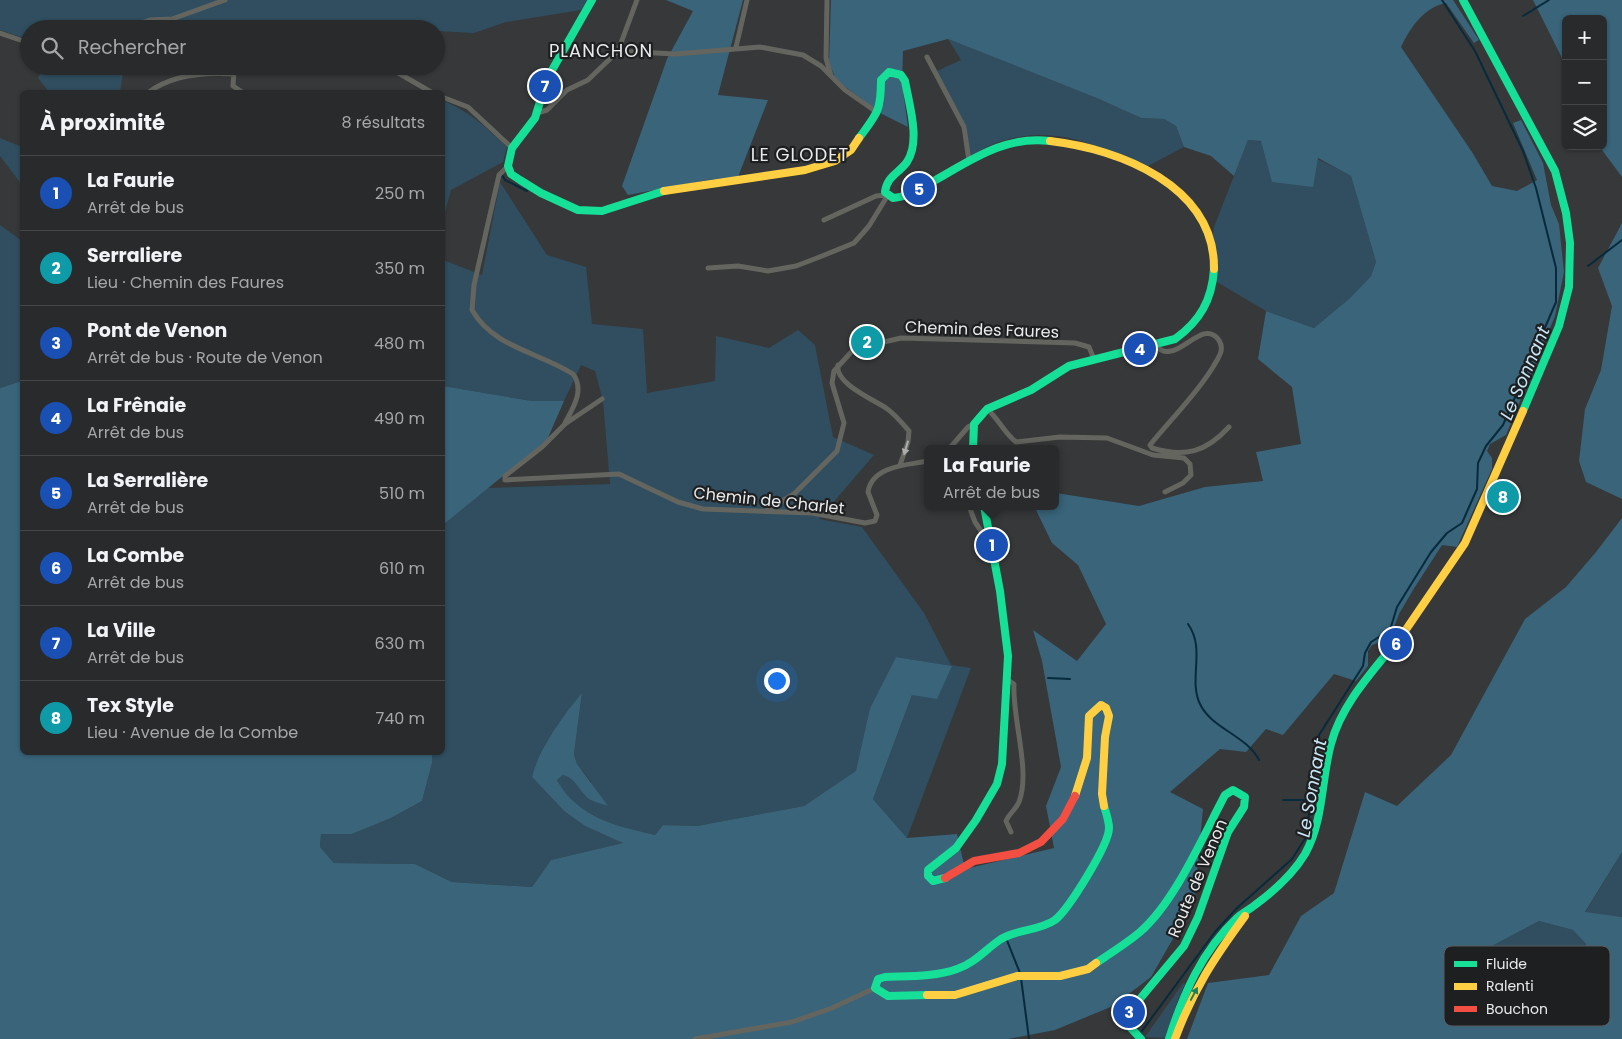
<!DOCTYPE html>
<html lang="fr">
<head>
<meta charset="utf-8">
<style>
	:root { --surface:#282a2b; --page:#303233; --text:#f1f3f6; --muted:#a5a7a9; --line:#444647; --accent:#ea580c }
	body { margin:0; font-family:Poppins,sans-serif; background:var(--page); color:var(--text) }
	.controls { position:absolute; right:15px; top:15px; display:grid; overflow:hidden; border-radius:8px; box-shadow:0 1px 4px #0004 }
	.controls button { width:45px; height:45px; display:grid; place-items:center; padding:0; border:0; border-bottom:1px solid var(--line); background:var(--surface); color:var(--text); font:25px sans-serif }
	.you { position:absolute; left:776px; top:680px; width:18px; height:18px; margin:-12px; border:4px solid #fff; border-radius:50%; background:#1a73e8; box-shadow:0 0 0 8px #1a73e833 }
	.badge { display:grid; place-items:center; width:32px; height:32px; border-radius:50%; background:var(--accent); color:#fff; font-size:16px; font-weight:700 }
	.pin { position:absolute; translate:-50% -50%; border:2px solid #fff; box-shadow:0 1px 5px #0006 }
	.popup { position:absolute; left:924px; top:445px; width:135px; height:65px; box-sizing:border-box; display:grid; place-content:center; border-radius:8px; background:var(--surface); filter:drop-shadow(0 1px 4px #0005); font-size:16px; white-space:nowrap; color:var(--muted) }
	.popup b { font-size:19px; color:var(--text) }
	.popup::after { content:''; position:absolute; left:50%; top:100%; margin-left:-10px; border:10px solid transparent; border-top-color:var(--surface) }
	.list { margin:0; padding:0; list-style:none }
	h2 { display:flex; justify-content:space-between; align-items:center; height:65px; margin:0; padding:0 20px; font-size:21px }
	h2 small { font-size:16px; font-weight:400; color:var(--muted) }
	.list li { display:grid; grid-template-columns:32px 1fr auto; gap:15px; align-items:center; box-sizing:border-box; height:75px; padding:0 20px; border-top:1px solid var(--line) }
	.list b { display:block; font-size:19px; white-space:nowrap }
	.list p { margin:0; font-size:16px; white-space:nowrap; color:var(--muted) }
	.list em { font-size:16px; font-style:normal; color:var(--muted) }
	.icon { flex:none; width:28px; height:28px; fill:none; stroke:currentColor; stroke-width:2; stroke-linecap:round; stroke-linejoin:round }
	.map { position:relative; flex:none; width:1622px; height:1039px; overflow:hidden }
	.search { position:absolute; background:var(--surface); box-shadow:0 1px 4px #0004; left:20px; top:20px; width:425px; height:55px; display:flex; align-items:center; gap:12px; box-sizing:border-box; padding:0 18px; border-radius:28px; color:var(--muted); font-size:19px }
	.panel { position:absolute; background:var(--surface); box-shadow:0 1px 4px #0004; left:20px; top:90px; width:425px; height:665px; border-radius:8px }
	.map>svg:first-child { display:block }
	.green { fill:#304e5f }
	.forest { fill:#39647a; fill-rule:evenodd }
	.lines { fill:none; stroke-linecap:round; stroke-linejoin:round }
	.stream { stroke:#072b3c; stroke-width:2 }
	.street { stroke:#64655f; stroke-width:5 }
	.fast { stroke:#16e098; stroke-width:8 }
	.slow { stroke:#ffcf43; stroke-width:8 }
	.jam { stroke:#f24e42; stroke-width:8 }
	.oneway { fill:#adaeac }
	.oneway2 { fill:#1a805c }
	.labels { text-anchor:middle; stroke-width:4.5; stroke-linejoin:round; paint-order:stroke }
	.street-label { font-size:16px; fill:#e8eaeb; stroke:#1e1f20 }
	.neighbourhood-label { font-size:18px; letter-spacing:1px; fill:#e8eaeb; stroke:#1e1f20 }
	.water-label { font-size:18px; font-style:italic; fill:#c7e5f5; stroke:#1e1f20 }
	.key { fill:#1e1f20; stroke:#5b5c5d; stroke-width:1 }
	.key-label { font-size:14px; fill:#e8eaeb }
</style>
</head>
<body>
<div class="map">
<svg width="1622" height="1039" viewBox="0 0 1622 1039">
	<rect width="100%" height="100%" fill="#363839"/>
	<!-- green -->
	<path class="green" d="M 0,0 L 588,0 L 581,10 L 506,22 L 474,33 L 436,31 L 436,29 L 382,28 L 29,29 L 29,40 L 0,30 Z
		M 948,39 L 1099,99 L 1141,118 L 1164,119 L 1176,126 L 1184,147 L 1146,167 C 1096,146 1058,124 1002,141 C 991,144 980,151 970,156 L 966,127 L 937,71 L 961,60 Z
		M 44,66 L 124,66 L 120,92 L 49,92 L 38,78 Z
		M 443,101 C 471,112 485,127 507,147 L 503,162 L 451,190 L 443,219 Z
		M 0,138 L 22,147 L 22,185 L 0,156 Z
		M 1248,140 C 1284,142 1320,159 1351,176 L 1376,262 L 1371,276 L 1350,298 L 1314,328 L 1266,311 L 1217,282 L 1209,268 L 1214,227 Z
		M 500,182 L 547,255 L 586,267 L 592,324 L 643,329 L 647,393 L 715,381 L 716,336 L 769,348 L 798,330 L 815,345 L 833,437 L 874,455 L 819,519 L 862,527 L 924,613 L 951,665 L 971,668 L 907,838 L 873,799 L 912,695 L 951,666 L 896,657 L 870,708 L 857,771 L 804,806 L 697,826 L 663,825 L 655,835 C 617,826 577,818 557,780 L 563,775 L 575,780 L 590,799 L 591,782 L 577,764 L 574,754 L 582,694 C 563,714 538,751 532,777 L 564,811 L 585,826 L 624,843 L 551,860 L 532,887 L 452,882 L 415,864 L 334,863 L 320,847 L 321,834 L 352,834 L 391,818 L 422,801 L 432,763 L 432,753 L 442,752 L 443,525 L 488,488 L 610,484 L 603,401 L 595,371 L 581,365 L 564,401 L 532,401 L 443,386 L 443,260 L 482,275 Z
		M 0,225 L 22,241 L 22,381 L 0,388 Z
		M 1622,852 L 1622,917 L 1585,913 Z
		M 1539,921 L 1573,930 L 1586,944 L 1580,988 L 1576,991 C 1546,990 1484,993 1490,947 Z
		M 1183,983 L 1185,984 L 1177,1002 L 1166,1038 L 1145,1037 Z"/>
	<!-- forest -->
	<path class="forest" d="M 666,0 L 743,0 L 718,95 L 768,100 L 738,177 L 708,180 L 628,195 L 622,186 L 667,59 L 693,11 Z
		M 831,0 L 1453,0 L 1479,40 L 1474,43 L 1446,3 C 1424,7 1410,28 1401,47 L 1472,152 L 1492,186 L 1517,191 L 1537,180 L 1513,123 L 1521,120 L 1543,163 L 1551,205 L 1559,224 L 1564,272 L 1555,316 L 1506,435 L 1490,444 L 1487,451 L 1492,458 L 1492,469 L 1457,547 L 1442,545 L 1413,590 L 1399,614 L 1392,633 L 1386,640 L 1372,645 L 1368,651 L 1368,666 L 1356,681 L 1334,674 L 1283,735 L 1266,729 L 1246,752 L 1220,749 L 1170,792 L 1203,809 L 1194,902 L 1151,977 L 1113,1006 L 1055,1030 L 1008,1039 L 0,1039 L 0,388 L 22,381 L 22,752 L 432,753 L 432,763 L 422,801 L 391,818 L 352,834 L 321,834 L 320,847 L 334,863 L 415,864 L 452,882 L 532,887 L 551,860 L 623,843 L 585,826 L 564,811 L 532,777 C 538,750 564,714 582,693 L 574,754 L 577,764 L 608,806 C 603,804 594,802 589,799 C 578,790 578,780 563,775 L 557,780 C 578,818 617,826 655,835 L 663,825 L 697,826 L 804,806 L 856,771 L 870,708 L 896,657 L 952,666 L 937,699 L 912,695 L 873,799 L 907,838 L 957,834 L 965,869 L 1054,848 L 1046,806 L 1061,767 L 1042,661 L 1033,630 L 1077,661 L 1106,624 L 1078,565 L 1052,543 L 1034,506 L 1056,506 L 1056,493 L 1139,506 L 1205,487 L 1263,481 L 1256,452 L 1301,444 L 1292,387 L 1258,359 L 1266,311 L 1314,328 L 1350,298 L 1371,276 L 1376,262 L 1351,176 L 1318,158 L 1313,187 L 1272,182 L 1261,141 L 1248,140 L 1234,176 L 1211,156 L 1184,147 L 1176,126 L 1164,119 L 1141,118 L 1099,99 L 948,39 L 903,51 L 902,83 L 908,127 L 882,114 L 836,80 L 829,62 Z
		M 1533,0 L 1622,0 L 1622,177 L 1599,146 L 1603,146 L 1603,19 L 1566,19 L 1566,66 Z
		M 1622,223 L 1622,499 L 1586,482 L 1579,461 L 1585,409 L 1601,370 L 1612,306 L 1598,268 Z
		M 443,386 L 532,401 L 564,401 L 547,440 L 443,525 Z
		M 1622,518 L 1622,852 L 1585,912 L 1622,917 L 1622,1039 L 1187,1039 L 1208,983 L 1269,975 L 1301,916 L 1334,893 L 1365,792 L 1397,806 L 1451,755 L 1525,619 L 1566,587 L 1596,552 ZM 1539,921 L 1573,930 L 1586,944 L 1580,987 L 1576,991 C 1547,990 1483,992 1490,947 Z"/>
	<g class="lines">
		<!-- stream -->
		<path class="stream" d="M 1523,16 L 1549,0
			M 502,175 L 505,180 L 527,191
			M 1588,266 L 1622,240
			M 1188,624 C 1206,649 1188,679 1200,704 C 1212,729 1246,735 1259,760
			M 1048,678 L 1070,679
			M 1283,800 L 1304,800 L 1309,805
			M 1006,938 L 1020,973
			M 1021,978 L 1029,1039
			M 1139,1035 L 1215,932 L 1237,908 L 1292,859 L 1306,837 L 1319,735 L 1363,666 L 1365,653 L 1371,642 L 1390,630 L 1397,607 L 1431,552 L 1447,533 L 1462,523 L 1477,489 L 1478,463 L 1486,446 L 1503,425 L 1556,302 L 1556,268 L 1536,188 L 1523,151 L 1475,51 L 1442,0"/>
		<!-- street -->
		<path class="street" d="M 827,0 L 826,58 L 831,76
			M 123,29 L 150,20 L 172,19 L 225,0
			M 0,33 L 29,43
			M 736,47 L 747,0
			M 618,51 L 675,54 L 760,47 L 803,55 L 821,66 L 845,90 L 878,113
			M 927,57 L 964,127 L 969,161
			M 222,66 L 299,69 L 388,67 L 431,92
			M 234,70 L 233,86 L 242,92
			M 149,92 C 173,74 205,72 234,74
			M 442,97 L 468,107 L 512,148
			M 537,113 L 547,110 L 567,90 L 588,80 L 618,51 L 637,0
			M 508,166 L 499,175 L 474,285 L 472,310 C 494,348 539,352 573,374 C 585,390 573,408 565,423
			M 824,220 L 876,196 L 887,195
			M 708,268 L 738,266 L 768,271 L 796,266 L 817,258 L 854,243 L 869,226 L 888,195
			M 1154,345 C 1159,349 1163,353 1171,351 C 1186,349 1205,322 1218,339 C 1226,349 1218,358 1213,367 C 1196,395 1170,420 1150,445 L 1152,448 C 1185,458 1206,452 1229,427
			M 838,365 C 834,383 874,400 886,408 C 895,414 902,423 909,431 L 908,442 L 900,465
			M 602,399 L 565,424 L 542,447 L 505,476 L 505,480 L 619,474 L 678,502 L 703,509 L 812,513 L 865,523 L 875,521 L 877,515 L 868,492 C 872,465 909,465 928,461
			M 987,409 C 999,419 1004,433 1016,442 L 1060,437 L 1107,438 L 1153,455 L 1184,458 L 1190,464 L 1191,475 L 1183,483 L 1165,492
			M 949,449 L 968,427 L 974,424
			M 969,506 L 975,522 L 987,540 L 991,541
			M 766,511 L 794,494 L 837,451 L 844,423 L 832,383 L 834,371 L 854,349 L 901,338 L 1075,343 L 1089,347 L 1094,359
			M 1008,680 L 1014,684 C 1012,718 1031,771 1019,802 C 1016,809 1009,814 1006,821 L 1011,832
			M 695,1039 L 792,1022 L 832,1008 L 875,988"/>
		<!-- fast -->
		<path class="fast" d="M 592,0 L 547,79 L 535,118 L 512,148 L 508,166 L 511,174 L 520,180 L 541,193 L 578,210 L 602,211 L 664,191
			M 1463,0 L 1555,171 L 1566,213 L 1570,243 L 1569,287 L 1559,326 L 1523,411
			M 859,138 C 877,114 881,111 881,80 L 889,72 L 901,75 L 905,81 C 909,104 921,141 907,162 C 898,174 887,176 885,192 L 893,198 C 907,197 920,189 932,182 C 970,161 1005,135 1050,141
			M 973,449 L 974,424 L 987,409 L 1031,390 L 1069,366 L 1175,339 C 1200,321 1212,300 1214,269
			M 945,878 L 933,881 L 928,876 L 928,870 L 956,848 L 976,820 L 997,784 L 1002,764 L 1008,656 L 1000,591 L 984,506
			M 1096,963 C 1111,953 1127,943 1140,932 C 1175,902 1203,836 1225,795 L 1233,790 L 1245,797 L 1244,807 L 1228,832 L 1198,917 L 1184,946 L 1129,1012 L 1129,1026 L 1141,1039
			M 927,995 L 888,996 L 875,988 L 878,979 L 885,977 C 909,976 935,977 957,969 C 975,963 986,949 1001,939 C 1017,929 1039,931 1055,920 C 1068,910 1109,845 1109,828 C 1109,821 1106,813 1104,806
			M 1169,1039 C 1183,994 1202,951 1237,918 C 1242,913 1249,910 1255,905 C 1274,891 1293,874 1305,854 C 1324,820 1321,780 1331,744 C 1342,701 1378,666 1405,631"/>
		<!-- slow -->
		<path class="slow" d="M 1050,141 C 1120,149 1215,186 1214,269
			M 664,191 L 805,170 L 835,161 L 851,150 L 859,138
			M 1405,631 L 1465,543 L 1523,411
			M 1075,796 L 1087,758 L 1089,716 L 1101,705 L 1106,708 L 1109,716 L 1105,737 L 1102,794 L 1104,806
			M 927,995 L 955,995 L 1017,976 L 1060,976 L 1088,969 L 1096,963
			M 1175,1039 C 1193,990 1214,958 1245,916"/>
		<!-- jam -->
		<path class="jam" d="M 945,878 L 974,861 L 1019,853 L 1041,842 L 1063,819 L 1075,796"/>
	</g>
	<!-- one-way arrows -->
	<defs><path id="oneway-solid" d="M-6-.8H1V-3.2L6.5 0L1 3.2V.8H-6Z" transform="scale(1.25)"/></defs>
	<use class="oneway" href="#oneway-solid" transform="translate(906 448) rotate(106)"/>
	<use class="oneway2" href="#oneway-solid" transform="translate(1194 994) rotate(-62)"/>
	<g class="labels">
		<!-- street labels -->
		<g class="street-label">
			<text transform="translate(982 329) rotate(2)" y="6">Chemin des Faures</text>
			<text transform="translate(769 500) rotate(6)" y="6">Chemin de Charlet</text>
			<text transform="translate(1197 878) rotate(-67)" y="6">Route de Venon</text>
		</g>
		<!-- neighbourhood labels -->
		<g class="neighbourhood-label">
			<text x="601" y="57">PLANCHON</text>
			<text x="800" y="161">LE GLODET</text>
		</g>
		<!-- water labels -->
		<g class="water-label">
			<text transform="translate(1525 373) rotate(-67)" y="6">Le Sonnant</text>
			<text transform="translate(1312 788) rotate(-80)" y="6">Le Sonnant</text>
		</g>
	</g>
	<!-- legend -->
	<rect x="1444" y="946" width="166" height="80" rx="8" class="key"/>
	<rect x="1454" y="961" width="23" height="6" fill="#16e098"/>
	<rect x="1454" y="983" width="23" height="7" fill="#ffcf43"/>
	<rect x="1454" y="1006" width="23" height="6" fill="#f24e42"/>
	<g class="key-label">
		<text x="1486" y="969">Fluide</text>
		<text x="1486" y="991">Ralenti</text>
		<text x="1486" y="1014">Bouchon</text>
	</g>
</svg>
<div class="controls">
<button>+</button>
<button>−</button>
<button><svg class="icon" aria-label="layers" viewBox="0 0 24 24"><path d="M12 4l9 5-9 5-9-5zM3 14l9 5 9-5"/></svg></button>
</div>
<div class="you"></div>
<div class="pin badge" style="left:992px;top:545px;background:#1a4fb4">1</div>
<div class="popup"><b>La Faurie</b>Arrêt de bus</div>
<div class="pin badge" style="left:867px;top:342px;background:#0f9aa8">2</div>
<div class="pin badge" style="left:1129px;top:1012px;background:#1a4fb4">3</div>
<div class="pin badge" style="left:1140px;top:349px;background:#1a4fb4">4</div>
<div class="pin badge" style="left:919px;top:189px;background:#1a4fb4">5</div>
<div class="pin badge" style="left:1396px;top:644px;background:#1a4fb4">6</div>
<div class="pin badge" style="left:545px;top:86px;background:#1a4fb4">7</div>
<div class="pin badge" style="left:1503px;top:497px;background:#0f9aa8">8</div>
<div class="search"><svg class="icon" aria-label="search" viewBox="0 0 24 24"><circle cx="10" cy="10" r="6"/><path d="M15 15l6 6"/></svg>Rechercher</div>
<section class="panel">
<h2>À proximité<small>8 résultats</small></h2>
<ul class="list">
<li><span class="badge" style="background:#1a4fb4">1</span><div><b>La Faurie</b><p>Arrêt de bus</p></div><em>250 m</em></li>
<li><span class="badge" style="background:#0f9aa8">2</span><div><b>Serraliere</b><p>Lieu · Chemin des Faures</p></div><em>350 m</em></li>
<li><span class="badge" style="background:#1a4fb4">3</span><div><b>Pont de Venon</b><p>Arrêt de bus · Route de Venon</p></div><em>480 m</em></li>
<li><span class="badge" style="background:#1a4fb4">4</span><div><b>La Frênaie</b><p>Arrêt de bus</p></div><em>490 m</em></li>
<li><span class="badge" style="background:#1a4fb4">5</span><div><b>La Serralière</b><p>Arrêt de bus</p></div><em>510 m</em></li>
<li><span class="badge" style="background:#1a4fb4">6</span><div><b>La Combe</b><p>Arrêt de bus</p></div><em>610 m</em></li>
<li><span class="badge" style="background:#1a4fb4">7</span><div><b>La Ville</b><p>Arrêt de bus</p></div><em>630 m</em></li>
<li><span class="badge" style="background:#0f9aa8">8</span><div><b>Tex Style</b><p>Lieu · Avenue de la Combe</p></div><em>740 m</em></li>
</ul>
</section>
</div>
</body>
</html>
